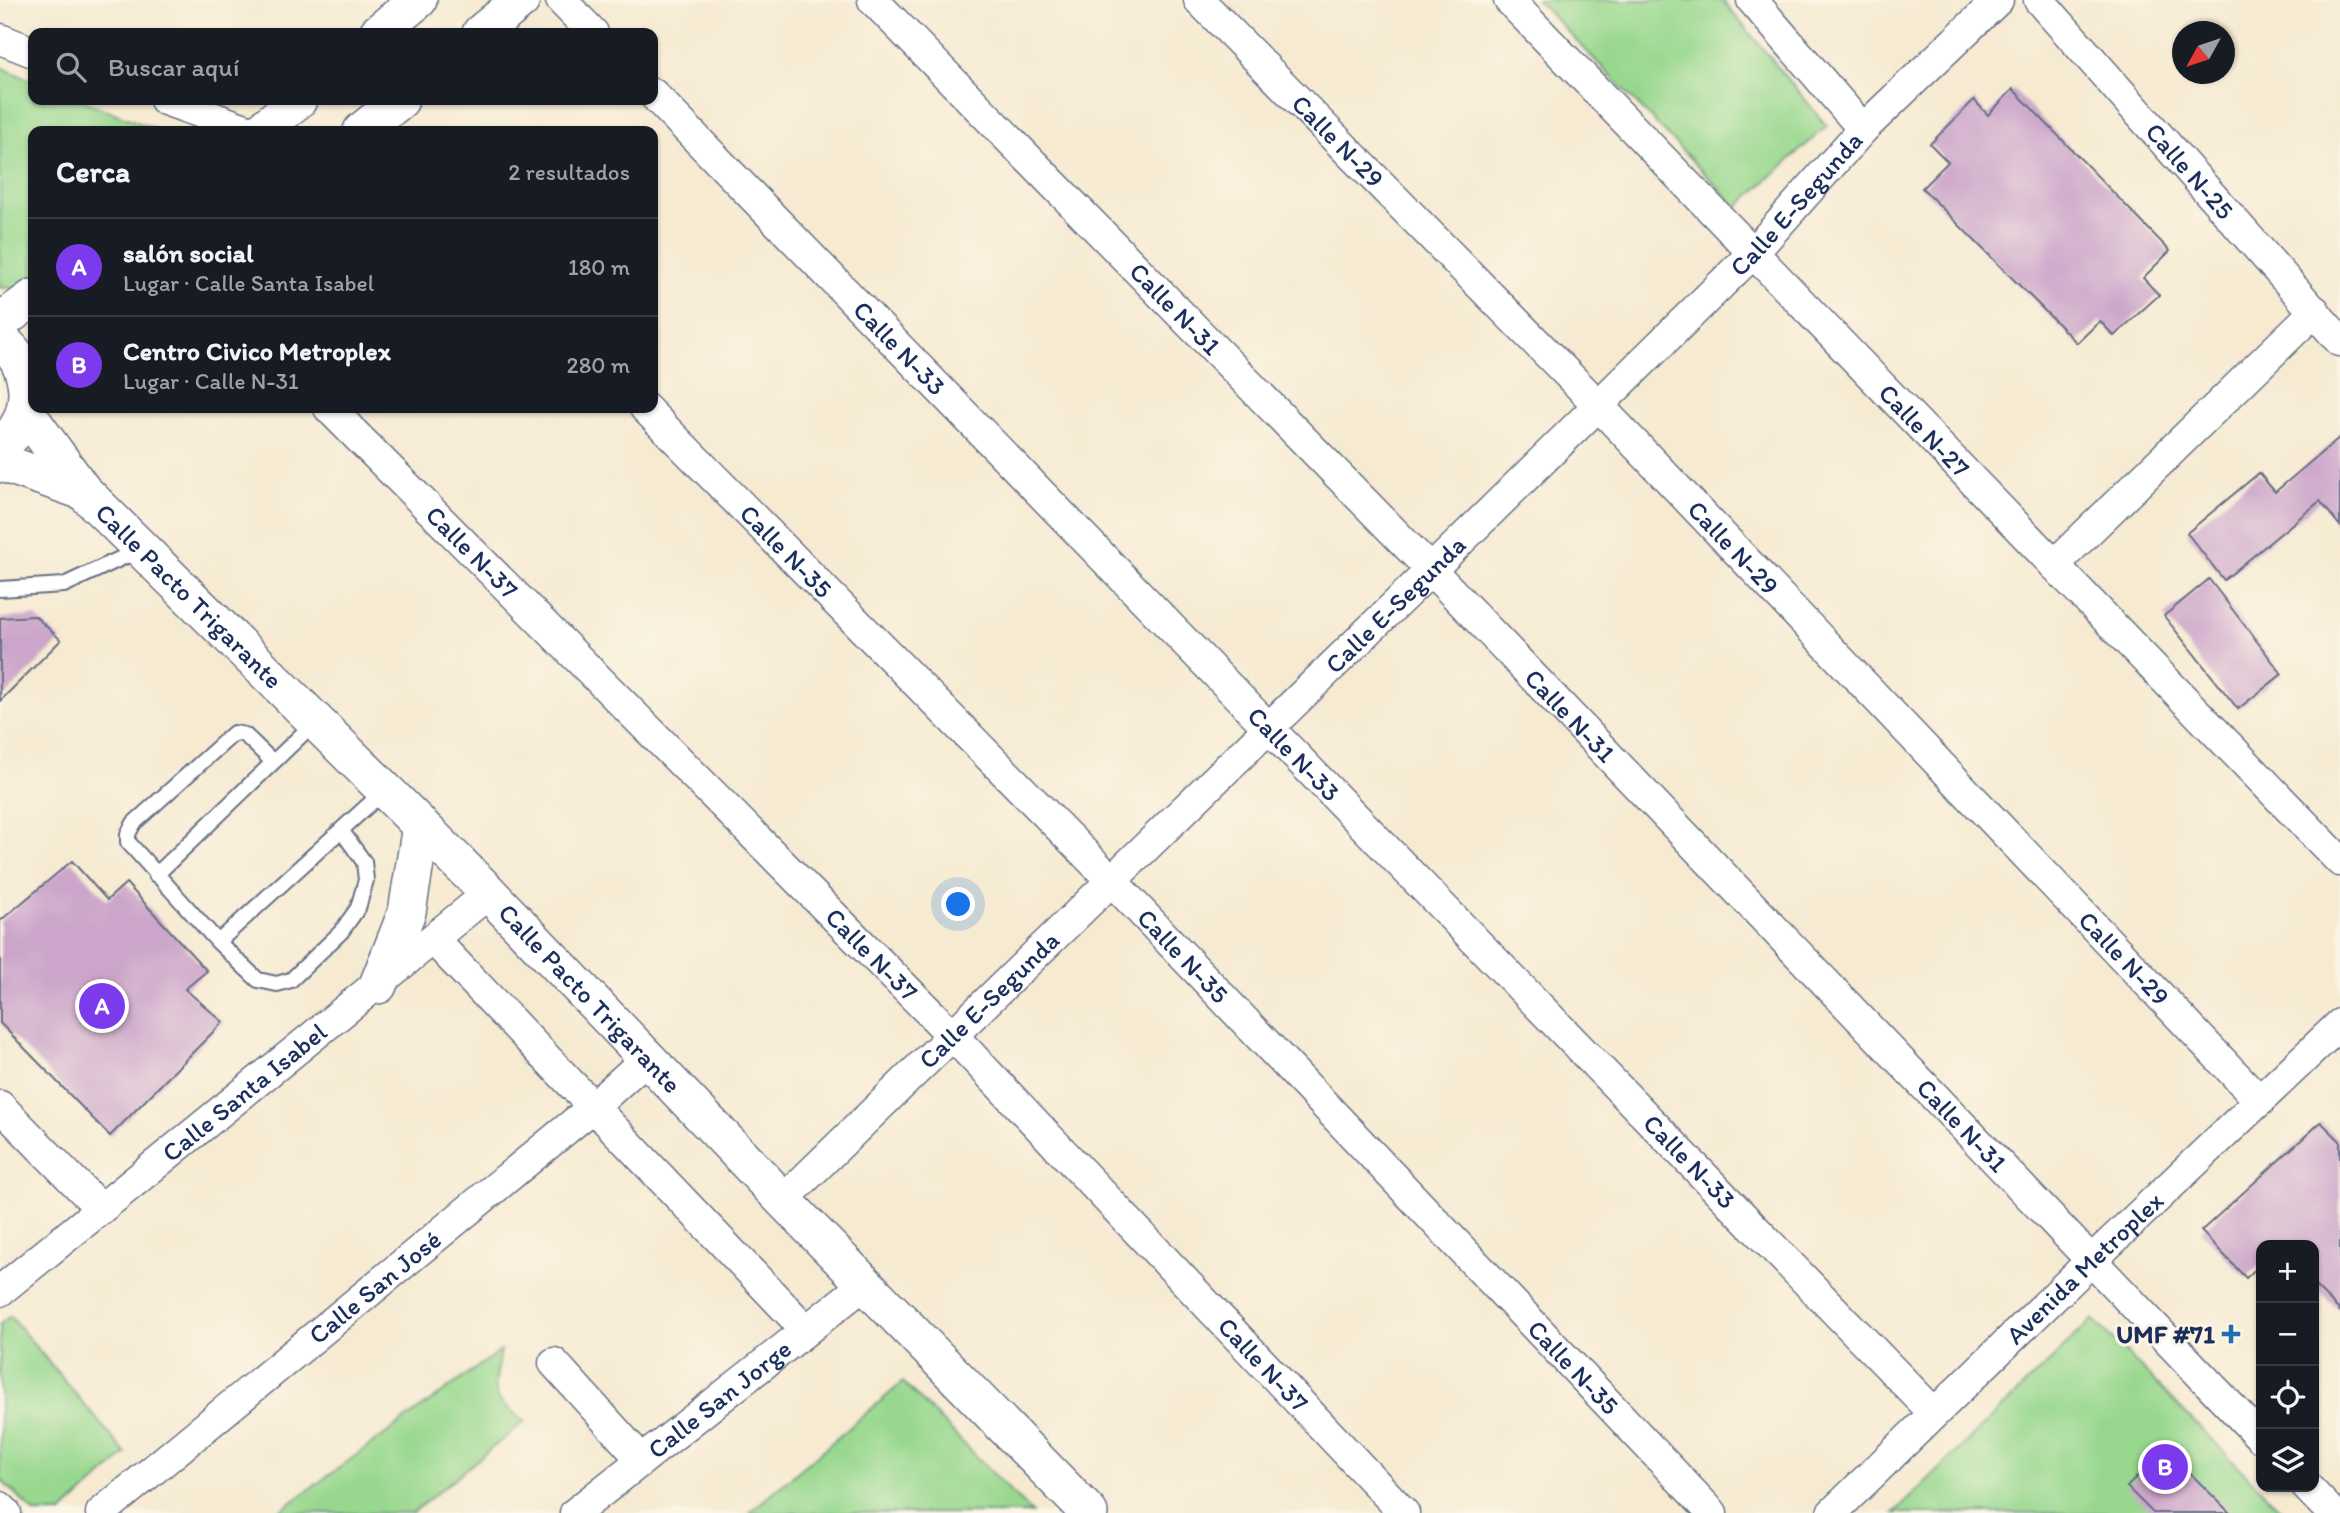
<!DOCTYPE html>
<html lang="es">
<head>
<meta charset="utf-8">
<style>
	:root { --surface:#171b24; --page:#242831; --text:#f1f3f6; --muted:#9ea1a6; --line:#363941; --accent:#7c3aed }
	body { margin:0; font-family:Itim,sans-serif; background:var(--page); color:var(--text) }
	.controls { position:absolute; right:21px; bottom:21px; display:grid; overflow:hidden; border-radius:14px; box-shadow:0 2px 5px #0004 }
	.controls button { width:63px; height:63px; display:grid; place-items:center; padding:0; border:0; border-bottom:2px solid var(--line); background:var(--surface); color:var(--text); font:35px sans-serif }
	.compass { position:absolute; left:2172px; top:21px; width:63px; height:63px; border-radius:50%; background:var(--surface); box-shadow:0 2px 5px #0004; rotate:230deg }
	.you { position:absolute; left:959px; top:905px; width:24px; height:24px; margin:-18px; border:5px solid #fff; border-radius:50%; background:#1a73e8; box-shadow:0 0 0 10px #1a73e833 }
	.badge { display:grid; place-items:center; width:46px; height:46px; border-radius:50%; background:var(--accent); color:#fff; font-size:23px; font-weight:700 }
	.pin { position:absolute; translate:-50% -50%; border:4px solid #fff; box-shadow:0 2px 7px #0006 }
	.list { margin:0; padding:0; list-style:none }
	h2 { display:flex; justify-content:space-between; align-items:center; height:91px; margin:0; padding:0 28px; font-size:30px }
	h2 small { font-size:23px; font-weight:400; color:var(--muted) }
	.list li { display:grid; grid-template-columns:46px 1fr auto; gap:21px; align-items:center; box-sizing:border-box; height:98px; padding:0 28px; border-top:2px solid var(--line) }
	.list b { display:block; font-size:26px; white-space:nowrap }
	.list p { margin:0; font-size:23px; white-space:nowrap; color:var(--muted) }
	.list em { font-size:23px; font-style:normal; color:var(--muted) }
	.icon { flex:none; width:38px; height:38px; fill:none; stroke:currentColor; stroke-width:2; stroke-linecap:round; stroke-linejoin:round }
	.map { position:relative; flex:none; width:2340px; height:1513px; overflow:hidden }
	.search { position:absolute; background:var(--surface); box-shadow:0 2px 5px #0004; left:28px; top:28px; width:630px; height:77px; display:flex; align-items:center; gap:18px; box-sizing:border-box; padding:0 24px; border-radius:14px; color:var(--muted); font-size:26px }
	.panel { position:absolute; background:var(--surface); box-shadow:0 2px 5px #0004; left:28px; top:126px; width:630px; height:287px; border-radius:14px }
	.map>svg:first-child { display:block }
	.green { fill:#98d88e; stroke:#5a8476; stroke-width:2 }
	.building { fill:#cca6ca }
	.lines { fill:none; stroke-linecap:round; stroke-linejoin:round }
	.service-casing { stroke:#687086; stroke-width:18 }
	.minor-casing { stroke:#687086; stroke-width:33 }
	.tertiary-casing { stroke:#687086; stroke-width:40 }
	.service { stroke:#fff; stroke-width:14 }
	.minor { stroke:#fff; stroke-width:30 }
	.tertiary { stroke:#fff; stroke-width:37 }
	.poi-dot { fill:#1f6fb2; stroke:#fcf5e5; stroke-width:2.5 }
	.labels { text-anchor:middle; stroke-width:6; stroke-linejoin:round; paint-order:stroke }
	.street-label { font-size:26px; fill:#1b2f5e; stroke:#fcf5e5 }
	.poi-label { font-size:26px; font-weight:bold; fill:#1b2f5e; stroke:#fcf5e5; text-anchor:end }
</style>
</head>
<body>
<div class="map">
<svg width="2340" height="1513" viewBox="0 0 2340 1513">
	<rect width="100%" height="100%" fill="#fcf5e5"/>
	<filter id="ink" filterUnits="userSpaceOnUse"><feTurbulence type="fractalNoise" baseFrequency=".0143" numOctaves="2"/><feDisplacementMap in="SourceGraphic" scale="14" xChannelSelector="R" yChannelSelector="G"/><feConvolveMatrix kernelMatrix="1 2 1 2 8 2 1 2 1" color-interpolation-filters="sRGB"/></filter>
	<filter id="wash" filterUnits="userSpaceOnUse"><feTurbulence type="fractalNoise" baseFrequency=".00686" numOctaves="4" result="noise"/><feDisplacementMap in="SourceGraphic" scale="28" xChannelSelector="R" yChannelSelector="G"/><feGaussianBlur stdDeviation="1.57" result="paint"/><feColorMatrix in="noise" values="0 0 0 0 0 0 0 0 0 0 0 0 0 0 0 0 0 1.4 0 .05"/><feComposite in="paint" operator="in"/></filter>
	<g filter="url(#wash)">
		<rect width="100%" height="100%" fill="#f6ead1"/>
		<!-- green -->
		<path class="green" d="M 1537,0 L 1722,0 L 1827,126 L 1737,207 Z
			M 0,67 L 33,81 L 33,100 L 81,100 L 160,131 L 33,131 L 33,276 L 17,288 L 0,288 Z
			M 10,1316 L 126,1454 L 62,1513 L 35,1513 L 0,1479 L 0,1324 Z
			M 2093,1319 L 2284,1513 L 1894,1513 Z
			M 501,1350 C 494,1393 487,1395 525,1421 L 412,1513 L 277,1513 Z
			M 903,1382 L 1032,1513 L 749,1513 Z"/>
		<g id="blocks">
			<!-- building -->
			<path class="building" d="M 2013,89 L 2170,251 L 2143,278 L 2159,295 L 2114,336 L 2100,321 L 2077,343 L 1922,188 L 1948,162 L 1930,144 L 1974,100 L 1988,115 Z
				M 2340,437 L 2340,526 L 2320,501 L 2224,580 L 2187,533 L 2259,473 L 2275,492 Z
				M 2209,579 L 2282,674 L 2238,709 L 2164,616 Z
				M 35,616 L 61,640 L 0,701 L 0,618 Z
				M 72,861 L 107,900 L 126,883 L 207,971 L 185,989 L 223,1022 L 110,1136 L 0,1023 L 0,921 Z
				M 2321,1122 L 2340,1141 L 2340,1311 L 2314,1285 L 2314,1245 L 2261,1245 L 2261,1264 L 2246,1278 L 2201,1231 Z
				M 2165,1448 L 2230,1513 L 2153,1513 L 2127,1487 Z"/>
		</g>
	</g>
	<g filter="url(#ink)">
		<use href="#blocks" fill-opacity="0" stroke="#687086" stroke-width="2"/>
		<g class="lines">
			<defs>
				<path id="service" d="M 0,589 L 64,585 L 141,549
					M 273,762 L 245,735 L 234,733 L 134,823 L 128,834 L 128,842 L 218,942 L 258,980 L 277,984 L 291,980 L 341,932 L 358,908 L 366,880 L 364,862 L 341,830
					M 156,875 L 315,722
					M 218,942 L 385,790"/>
				<g id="minor">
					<path d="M 561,0 L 593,33"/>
					<path id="s1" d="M 873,0 L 1431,570 L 2261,1438"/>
					<path id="s2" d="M 1199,0 L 1598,405 L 2260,1101"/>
					<path id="s3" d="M 1509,0 L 2340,861"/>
					<path d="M 1752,0 L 1863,129"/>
					<path id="s4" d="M 2039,0 L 2340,341"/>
					<path d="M 0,39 L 33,52"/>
					<path id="s5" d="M 653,94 L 1934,1413"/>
					<path d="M 165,100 L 251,131"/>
					<path id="s6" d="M 329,408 L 953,1036 L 1404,1513"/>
					<path id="s7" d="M 645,408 L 1112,881 L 1712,1513"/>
					<path d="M 2054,565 L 2315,311"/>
					<path d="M 433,939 L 806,1330"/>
					<path d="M 0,1106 L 100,1208"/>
					<path id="s8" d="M 783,1200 L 1431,570 L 1753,253 L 1863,129 L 1998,0"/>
					<path id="s9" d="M 0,1291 L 489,893"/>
					<path d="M 554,1363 L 641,1459"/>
					<path d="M 2307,1487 L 2332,1513"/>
					<path d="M 0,1507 L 6,1513"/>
					<path id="s10" d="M 101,1513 L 592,1108 L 647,1058"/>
					<path id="s11" d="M 575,1513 L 865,1284"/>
					<path id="s12" d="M 1832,1513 L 2093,1259 L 2340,1024"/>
				</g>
				<g id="tertiary">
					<path d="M 378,33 L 418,0"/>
					<path d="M 481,33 L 521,0"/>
					<path d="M 261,131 L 298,100"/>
					<path d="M 362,131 L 400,100"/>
					<path d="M 0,322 L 33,298"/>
					<path d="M 0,340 C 29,360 35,401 16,430 C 12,436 5,441 0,446"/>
					<path id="s13" d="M 25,411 L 83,491 L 489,893 L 783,1200 L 1089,1513"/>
					<path d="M 0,462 L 83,491"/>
					<path d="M 378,985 L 407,912 L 421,826"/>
				</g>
			</defs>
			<!-- service casing -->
			<use href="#service" class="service-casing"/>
			<!-- minor casing -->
			<use href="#minor" class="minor-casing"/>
			<!-- tertiary casing -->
			<use href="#tertiary" class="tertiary-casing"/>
			<!-- service -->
			<use href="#service" class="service"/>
			<!-- minor -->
			<use href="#minor" class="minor"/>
			<!-- tertiary -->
			<use href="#tertiary" class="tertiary"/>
		</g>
	</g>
	<!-- markers -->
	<path class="poi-dot" d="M2227.5 1323.5h7v7h7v7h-7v7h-7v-7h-7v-7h7z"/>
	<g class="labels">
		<!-- street labels -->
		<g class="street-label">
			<text dy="9" stroke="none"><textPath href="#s2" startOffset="198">Calle N-29</textPath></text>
			<text dy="9" stroke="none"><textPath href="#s4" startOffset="228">Calle N-25</textPath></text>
			<text dy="9" stroke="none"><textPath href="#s8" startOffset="1421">Calle E-Segunda</textPath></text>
			<text dy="9" stroke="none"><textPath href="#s1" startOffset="432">Calle N-31</textPath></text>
			<text dy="9" stroke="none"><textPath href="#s5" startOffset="354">Calle N-33</textPath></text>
			<text dy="9" stroke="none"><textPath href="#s3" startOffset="598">Calle N-27</textPath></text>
			<text dy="9" stroke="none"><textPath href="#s2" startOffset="765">Calle N-29</textPath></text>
			<text dy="9" stroke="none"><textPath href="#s7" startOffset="201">Calle N-35</textPath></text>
			<text dy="9" stroke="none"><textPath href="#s6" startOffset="203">Calle N-37</textPath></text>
			<text dy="9" stroke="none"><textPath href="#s13" startOffset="248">Calle Pacto Trigarante</textPath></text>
			<text dy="9" stroke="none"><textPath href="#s8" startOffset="854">Calle E-Segunda</textPath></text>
			<text dy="9" stroke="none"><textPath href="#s1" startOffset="999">Calle N-31</textPath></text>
			<text dy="9" stroke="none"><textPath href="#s5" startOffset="920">Calle N-33</textPath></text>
			<text dy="9" stroke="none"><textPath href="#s6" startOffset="770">Calle N-37</textPath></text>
			<text dy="9" stroke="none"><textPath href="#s7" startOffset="768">Calle N-35</textPath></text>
			<text dy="9" stroke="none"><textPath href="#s2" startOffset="1332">Calle N-29</textPath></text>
			<text dy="9" stroke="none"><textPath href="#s13" startOffset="816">Calle Pacto Trigarante</textPath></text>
			<text dy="9" stroke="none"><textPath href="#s8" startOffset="287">Calle E-Segunda</textPath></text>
			<text dy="9" stroke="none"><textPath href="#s9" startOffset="315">Calle Santa Isabel</textPath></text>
			<text dy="9" stroke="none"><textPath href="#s1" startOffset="1566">Calle N-31</textPath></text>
			<text dy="9" stroke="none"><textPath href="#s5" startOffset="1488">Calle N-33</textPath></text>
			<text dy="9" stroke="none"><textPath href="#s12" startOffset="352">Avenida Metroplex</textPath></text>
			<text dy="9" stroke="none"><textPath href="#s10" startOffset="355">Calle San José</textPath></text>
			<text dy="9" stroke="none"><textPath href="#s6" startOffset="1337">Calle N-37</textPath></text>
			<text dy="9" stroke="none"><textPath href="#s7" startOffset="1335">Calle N-35</textPath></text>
			<text dy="9" stroke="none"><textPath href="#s11" startOffset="184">Calle San Jorge</textPath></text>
		</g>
		<!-- poi labels -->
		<g class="poi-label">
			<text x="2215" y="1343">UMF #71</text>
		</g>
	</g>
</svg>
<div class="controls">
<button>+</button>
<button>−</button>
<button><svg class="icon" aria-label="locate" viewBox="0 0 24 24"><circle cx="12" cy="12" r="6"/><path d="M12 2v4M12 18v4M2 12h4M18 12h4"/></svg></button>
<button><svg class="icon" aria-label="layers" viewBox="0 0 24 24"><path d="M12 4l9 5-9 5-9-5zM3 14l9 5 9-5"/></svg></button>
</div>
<svg class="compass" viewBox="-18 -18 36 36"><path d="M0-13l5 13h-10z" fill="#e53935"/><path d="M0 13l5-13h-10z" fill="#9ea1a6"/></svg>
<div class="you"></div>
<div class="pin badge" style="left:102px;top:1006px">A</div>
<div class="pin badge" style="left:2165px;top:1467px">B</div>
<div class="search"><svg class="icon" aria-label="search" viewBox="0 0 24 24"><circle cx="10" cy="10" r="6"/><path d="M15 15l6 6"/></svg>Buscar aquí</div>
<section class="panel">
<h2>Cerca<small>2 resultados</small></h2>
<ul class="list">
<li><span class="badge">A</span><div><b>salón social</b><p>Lugar · Calle Santa Isabel</p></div><em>180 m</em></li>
<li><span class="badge">B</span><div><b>Centro Civico Metroplex</b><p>Lugar · Calle N-31</p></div><em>280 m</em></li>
</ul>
</section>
</div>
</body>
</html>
